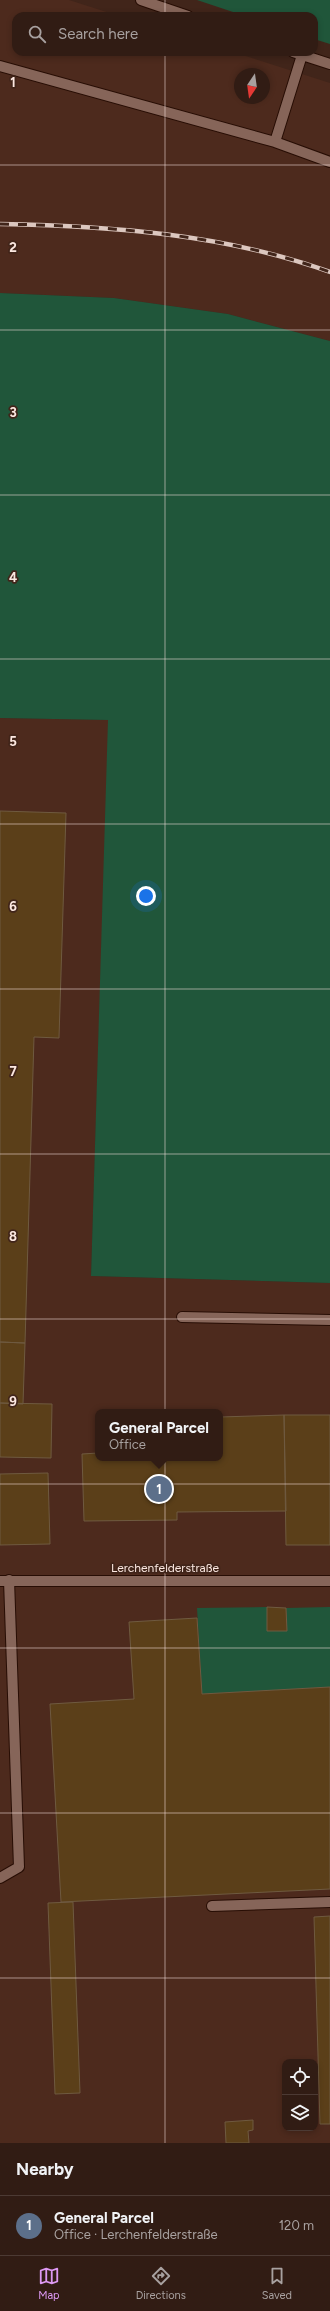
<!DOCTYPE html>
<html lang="en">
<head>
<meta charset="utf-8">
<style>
	:root { --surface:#311c14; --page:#39251d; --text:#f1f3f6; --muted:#a8a1a0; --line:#4c3a34; --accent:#dd99f3 }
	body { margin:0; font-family:Figtree,sans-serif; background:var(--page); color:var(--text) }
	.controls { position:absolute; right:12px; bottom:12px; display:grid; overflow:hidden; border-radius:8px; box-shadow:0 2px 6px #0003 }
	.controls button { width:36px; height:36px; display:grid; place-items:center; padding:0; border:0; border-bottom:1px solid var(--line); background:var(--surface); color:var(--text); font:20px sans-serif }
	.compass { position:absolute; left:234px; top:68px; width:36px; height:36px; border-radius:50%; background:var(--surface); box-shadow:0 2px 6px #0003; rotate:193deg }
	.you { position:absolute; left:146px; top:896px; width:14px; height:14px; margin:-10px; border:3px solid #fff; border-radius:50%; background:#1a73e8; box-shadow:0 0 0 6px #1a73e833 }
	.badge { display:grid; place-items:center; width:26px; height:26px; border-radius:50%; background:var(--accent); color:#fff; font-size:13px; font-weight:700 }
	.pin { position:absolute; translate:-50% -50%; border:2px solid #fff; box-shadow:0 1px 4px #0006 }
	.popup { position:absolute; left:95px; top:1409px; width:128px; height:52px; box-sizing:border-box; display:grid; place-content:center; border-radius:8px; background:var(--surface); filter:drop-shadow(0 1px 3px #0005); font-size:13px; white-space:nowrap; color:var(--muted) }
	.popup b { font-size:15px; color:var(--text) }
	.popup::after { content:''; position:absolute; left:50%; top:100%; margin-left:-8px; border:8px solid transparent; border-top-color:var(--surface) }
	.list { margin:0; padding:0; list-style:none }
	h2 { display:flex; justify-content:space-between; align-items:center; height:52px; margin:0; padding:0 16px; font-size:17px }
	h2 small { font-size:13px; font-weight:400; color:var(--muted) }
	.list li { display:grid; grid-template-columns:26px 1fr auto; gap:12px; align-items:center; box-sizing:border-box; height:60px; padding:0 16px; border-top:1px solid var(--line) }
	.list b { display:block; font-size:15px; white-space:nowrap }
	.list p { margin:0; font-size:13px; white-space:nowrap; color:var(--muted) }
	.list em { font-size:13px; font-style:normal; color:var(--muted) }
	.icon { flex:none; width:22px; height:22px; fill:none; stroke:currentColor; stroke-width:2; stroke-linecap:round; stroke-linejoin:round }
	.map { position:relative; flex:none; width:330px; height:2143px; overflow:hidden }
	.search { position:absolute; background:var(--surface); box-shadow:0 2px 6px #0003; left:12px; right:12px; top:12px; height:44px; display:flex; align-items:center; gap:10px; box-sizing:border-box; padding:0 14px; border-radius:12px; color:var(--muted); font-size:15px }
	.sheet { height:112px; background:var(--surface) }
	nav { display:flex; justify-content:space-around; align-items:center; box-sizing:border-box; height:56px; border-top:1px solid var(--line); background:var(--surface); font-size:11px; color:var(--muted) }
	nav a { display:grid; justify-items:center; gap:2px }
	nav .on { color:var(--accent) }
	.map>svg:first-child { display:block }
	.built { fill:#4d2a1d; fill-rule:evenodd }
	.green { fill:#20563a }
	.building { fill:#5b3f19; stroke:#6f5a40 }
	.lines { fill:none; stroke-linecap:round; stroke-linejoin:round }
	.lane-casing { stroke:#270d04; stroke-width:12 }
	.street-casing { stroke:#270d04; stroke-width:12 }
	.secondary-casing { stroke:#270d04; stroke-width:12 }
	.lane { stroke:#866559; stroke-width:10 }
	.street { stroke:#866559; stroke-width:10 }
	.secondary { stroke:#866559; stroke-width:10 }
	.rail-casing { stroke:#dcc7bf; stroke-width:4.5 }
	.rail { stroke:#41251a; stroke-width:3; stroke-dasharray:9; stroke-linecap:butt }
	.grid { fill:none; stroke:#fce8e1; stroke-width:1; stroke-opacity:0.55 }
	.labels { text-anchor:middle; stroke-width:3.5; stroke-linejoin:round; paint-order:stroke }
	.street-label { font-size:12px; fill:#fce8e1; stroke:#41251a }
	.grid-label { font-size:13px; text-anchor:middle; font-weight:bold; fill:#fce8e1; stroke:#41251a; stroke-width:3.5; stroke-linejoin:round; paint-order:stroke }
</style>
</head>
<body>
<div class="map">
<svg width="330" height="2143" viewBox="0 0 330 2143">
	<rect width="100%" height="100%" fill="#41251a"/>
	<!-- built -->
	<path class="built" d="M 0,0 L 69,0 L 119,16 L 16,16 L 16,52 L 233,52 L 330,83 L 330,341 L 228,314 L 114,298 L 0,293 ZM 240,74 L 264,74 L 264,98 L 240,98 Z
		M 0,718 L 109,720 L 91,1276 L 330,1283 L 330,2143 L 0,2143 ZM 98,1412 L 220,1412 L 220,1458 L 98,1458 ZM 285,2062 L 315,2062 L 315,2128 L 285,2128 Z"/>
	<!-- green -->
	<path class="green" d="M 197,0 L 330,0 L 330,44 L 314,39 L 314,16 L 245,16 Z
		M 0,293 L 114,298 L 228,314 L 330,341 L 330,1283 L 91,1276 L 108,720 L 0,718 Z
		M 267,1607 L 267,1631 L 287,1631 L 286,1608 L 330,1607 L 330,1687 L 202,1694 L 197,1608 Z"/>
	<!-- building -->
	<path class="building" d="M 0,811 L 66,813 L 59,1038 L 34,1037 L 25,1343 L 0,1342 Z
		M 0,1342 L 25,1343 L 23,1404 L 0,1403 Z
		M 0,1403 L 52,1404 L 51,1458 L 0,1457 Z
		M 284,1415 L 286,1511 L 177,1512 L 177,1520 L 84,1521 L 82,1454 L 98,1453 L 98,1458 L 220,1458 L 220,1417 Z
		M 284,1415 L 330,1415 L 330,1545 L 286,1545 Z
		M 48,1473 L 50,1544 L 0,1545 L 0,1474 Z
		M 267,1607 L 286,1608 L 287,1631 L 267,1631 Z
		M 197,1618 L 202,1694 L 330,1687 L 330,1889 L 61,1902 L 50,1704 L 134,1699 L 129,1622 Z
		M 73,1902 L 80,2093 L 55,2094 L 48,1903 Z
		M 330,1916 L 330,2124 L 320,2124 L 314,1917 Z
		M 253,2120 L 253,2130 L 248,2131 L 249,2143 L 226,2143 L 225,2122 Z"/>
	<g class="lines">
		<defs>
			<path id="lane" d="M 0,66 L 275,142 L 330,162
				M 275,142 L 302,55
				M 182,1317 L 330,1320
				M 0,1878 L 19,1867 L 9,1580
				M 212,1906 L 330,1902"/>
			<path id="street" d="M 0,1581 L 330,1581"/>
			<path id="secondary" d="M 141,0 L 188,16
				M 293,52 L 330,64"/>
		</defs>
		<!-- lane casing -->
		<use href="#lane" class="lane-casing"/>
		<!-- street casing -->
		<use href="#street" class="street-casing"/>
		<!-- secondary casing -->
		<use href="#secondary" class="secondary-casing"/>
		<!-- lane -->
		<use href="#lane" class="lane"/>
		<!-- street -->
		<use href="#street" class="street"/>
		<!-- secondary -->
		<use href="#secondary" class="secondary"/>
		<defs>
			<path id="rail" d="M 0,224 C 111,226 225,234 330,272"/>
		</defs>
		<!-- rail casing -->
		<use href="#rail" class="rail-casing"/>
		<!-- rail -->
		<use href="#rail" class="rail"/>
	</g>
	<!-- grid -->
	<path class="grid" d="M 165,0 L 165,16M 165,52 L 165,2143M 0,165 L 330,165M 0,330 L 330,330M 0,495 L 330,495M 0,659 L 330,659M 0,824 L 330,824M 0,989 L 330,989M 0,1154 L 330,1154M 0,1319 L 330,1319M 0,1484 L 330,1484M 0,1648 L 330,1648M 0,1813 L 330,1813M 0,1978 L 330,1978"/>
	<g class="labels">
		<!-- street labels -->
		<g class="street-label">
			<text x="165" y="1572">Lerchenfelderstraße</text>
		</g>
	</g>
	<g class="grid-label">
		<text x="13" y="87">1</text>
		<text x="13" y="252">2</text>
		<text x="13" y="417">3</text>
		<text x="13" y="582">4</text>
		<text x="13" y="746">5</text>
		<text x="13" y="911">6</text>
		<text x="13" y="1076">7</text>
		<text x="13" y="1241">8</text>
		<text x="13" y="1406">9</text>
	</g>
</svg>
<div class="controls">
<button><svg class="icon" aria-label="locate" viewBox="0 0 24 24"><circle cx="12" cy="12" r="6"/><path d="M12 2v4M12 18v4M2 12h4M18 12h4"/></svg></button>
<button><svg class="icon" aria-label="layers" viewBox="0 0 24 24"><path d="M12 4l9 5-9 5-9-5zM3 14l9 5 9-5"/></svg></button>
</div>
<svg class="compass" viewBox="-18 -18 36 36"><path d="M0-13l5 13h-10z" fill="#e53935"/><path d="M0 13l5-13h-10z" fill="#a8a1a0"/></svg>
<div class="you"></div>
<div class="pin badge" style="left:159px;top:1489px;background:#5c6f8a">1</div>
<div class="popup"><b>General Parcel</b>Office</div>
<div class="search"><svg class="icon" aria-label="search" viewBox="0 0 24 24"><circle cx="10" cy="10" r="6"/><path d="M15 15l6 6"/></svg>Search here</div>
</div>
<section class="sheet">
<h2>Nearby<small></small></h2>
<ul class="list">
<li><span class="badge" style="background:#5c6f8a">1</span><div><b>General Parcel</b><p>Office · Lerchenfelderstraße</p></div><em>120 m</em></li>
</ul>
</section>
<nav>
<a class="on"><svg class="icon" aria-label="map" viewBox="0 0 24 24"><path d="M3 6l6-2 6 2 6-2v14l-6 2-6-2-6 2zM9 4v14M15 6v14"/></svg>Map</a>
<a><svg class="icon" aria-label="directions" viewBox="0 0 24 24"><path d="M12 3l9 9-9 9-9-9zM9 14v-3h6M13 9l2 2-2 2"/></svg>Directions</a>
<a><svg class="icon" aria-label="saved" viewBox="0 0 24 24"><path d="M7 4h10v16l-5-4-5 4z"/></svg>Saved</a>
</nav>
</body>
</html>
